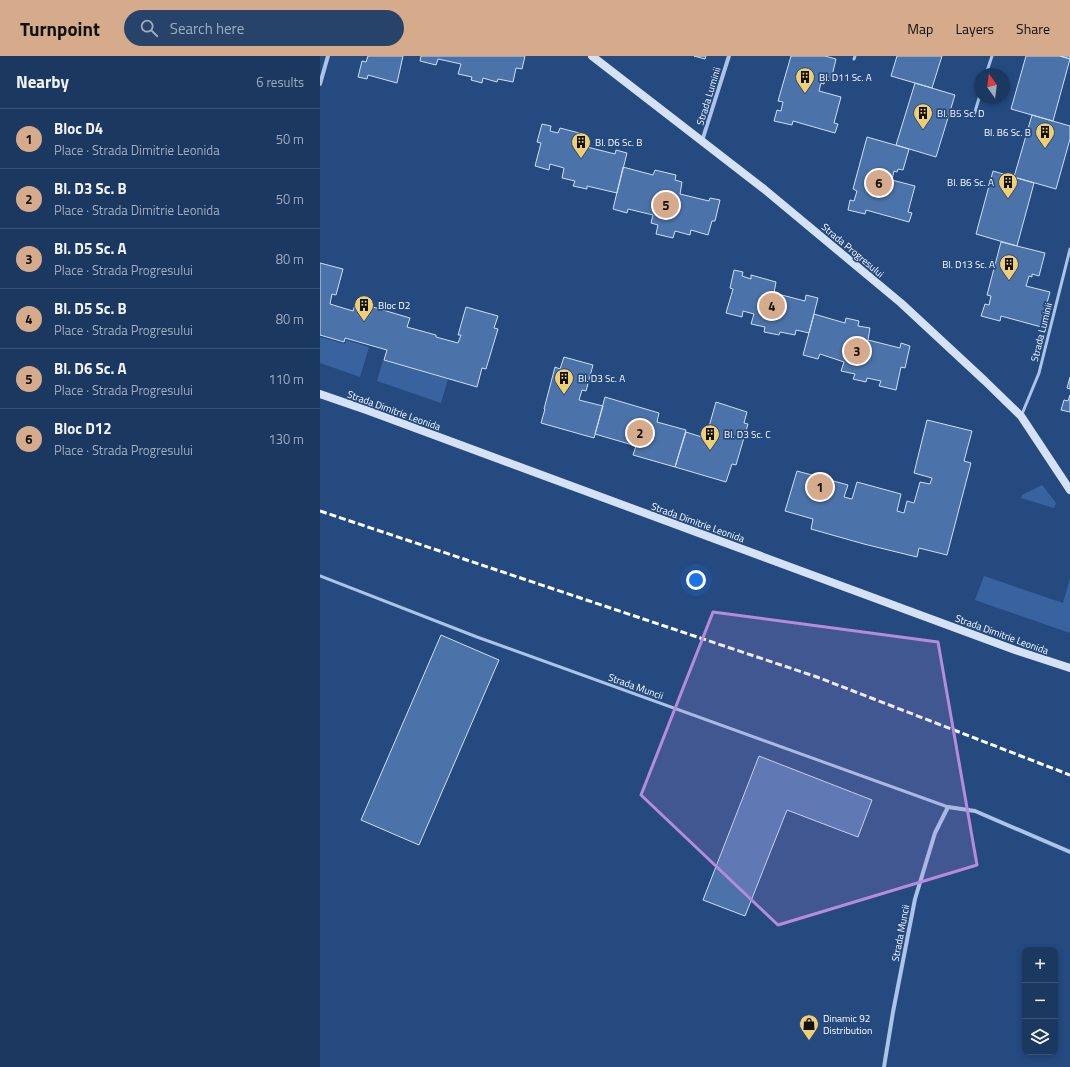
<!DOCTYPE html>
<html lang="en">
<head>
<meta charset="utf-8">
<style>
	:root { --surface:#1b3860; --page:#284369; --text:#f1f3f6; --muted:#a0acbd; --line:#395275; --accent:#d6ab8b }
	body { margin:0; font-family:"Titillium Web",sans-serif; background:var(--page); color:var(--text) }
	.controls { position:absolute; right:12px; bottom:12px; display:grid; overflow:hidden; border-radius:8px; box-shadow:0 2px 6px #0003 }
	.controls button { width:36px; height:36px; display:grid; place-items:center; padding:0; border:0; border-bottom:1px solid var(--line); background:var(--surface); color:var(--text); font:20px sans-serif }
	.compass { position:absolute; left:654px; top:12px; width:36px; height:36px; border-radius:50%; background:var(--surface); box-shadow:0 2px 6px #0003; rotate:346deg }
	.you { position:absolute; left:376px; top:524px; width:14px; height:14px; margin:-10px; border:3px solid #fff; border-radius:50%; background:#1a73e8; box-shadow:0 0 0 6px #1a73e833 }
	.badge { display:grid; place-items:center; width:26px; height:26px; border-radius:50%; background:var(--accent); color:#111; font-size:13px; font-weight:700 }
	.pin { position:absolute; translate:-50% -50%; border:2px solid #fff; box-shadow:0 1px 4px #0006 }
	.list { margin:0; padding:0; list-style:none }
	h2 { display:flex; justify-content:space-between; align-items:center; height:52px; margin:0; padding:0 16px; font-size:17px }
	h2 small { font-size:13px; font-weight:400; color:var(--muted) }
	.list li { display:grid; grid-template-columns:26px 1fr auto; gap:12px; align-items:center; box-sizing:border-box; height:60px; padding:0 16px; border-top:1px solid var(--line) }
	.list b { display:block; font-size:15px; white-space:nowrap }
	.list p { margin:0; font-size:13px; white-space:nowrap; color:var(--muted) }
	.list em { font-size:13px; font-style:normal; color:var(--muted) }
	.icon { flex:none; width:22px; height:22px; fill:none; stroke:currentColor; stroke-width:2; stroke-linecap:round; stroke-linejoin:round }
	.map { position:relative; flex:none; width:750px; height:1011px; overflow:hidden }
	header { display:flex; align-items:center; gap:24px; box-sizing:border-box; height:56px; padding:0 20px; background:var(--accent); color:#111 }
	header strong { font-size:19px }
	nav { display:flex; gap:22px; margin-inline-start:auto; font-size:14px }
	.search { width:280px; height:36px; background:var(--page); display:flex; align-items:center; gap:10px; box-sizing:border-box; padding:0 14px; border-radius:22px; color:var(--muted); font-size:15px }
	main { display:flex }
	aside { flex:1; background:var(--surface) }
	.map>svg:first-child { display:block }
	.green { fill:#38639e }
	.building { fill:#4c73a9; stroke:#cedff5 }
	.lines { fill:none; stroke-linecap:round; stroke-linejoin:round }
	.lane { stroke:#abc4e7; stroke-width:3 }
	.street { stroke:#abc4e7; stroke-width:4 }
	.secondary { stroke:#d5e2f6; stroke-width:8 }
	.rail { stroke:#fff; stroke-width:3; stroke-dasharray:7 3; stroke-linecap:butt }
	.marked { fill:#b68bdc; fill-opacity:0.2; stroke:#b68bdc; stroke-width:3; stroke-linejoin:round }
	.labels { text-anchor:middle; stroke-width:3.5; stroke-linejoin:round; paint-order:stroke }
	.poi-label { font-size:10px; fill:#fff; stroke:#244a80; text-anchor:start }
	.street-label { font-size:10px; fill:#fff; stroke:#244a80 }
</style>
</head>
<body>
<header>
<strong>Turnpoint</strong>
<div class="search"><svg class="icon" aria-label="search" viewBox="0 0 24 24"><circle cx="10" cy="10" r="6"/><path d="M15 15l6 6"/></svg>Search here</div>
<nav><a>Map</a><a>Layers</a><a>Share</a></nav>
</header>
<main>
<aside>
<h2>Nearby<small>6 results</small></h2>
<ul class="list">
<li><span class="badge">1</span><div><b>Bloc D4</b><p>Place · Strada Dimitrie Leonida</p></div><em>50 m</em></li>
<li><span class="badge">2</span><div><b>Bl. D3 Sc. B</b><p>Place · Strada Dimitrie Leonida</p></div><em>50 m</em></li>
<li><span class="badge">3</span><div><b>Bl. D5 Sc. A</b><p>Place · Strada Progresului</p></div><em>80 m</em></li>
<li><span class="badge">4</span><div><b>Bl. D5 Sc. B</b><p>Place · Strada Progresului</p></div><em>80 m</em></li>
<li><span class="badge">5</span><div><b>Bl. D6 Sc. A</b><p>Place · Strada Progresului</p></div><em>110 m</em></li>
<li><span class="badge">6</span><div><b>Bloc D12</b><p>Place · Strada Progresului</p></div><em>130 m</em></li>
</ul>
</aside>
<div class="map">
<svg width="750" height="1011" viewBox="0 0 750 1011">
	<rect width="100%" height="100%" fill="#244a80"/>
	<!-- green -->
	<path class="green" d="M 0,281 L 25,288 L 26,284 L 49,291 L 40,321 L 0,307 Z
		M 63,304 L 128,323 L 121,347 L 57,325 Z
		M 722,429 L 723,430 L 736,447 L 734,452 L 701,442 L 702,439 Z
		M 664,520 L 743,547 L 750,522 L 750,577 L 655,544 Z"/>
	<!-- building -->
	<path class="building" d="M 48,0 L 83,0 L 77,27 L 48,19 L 47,23 L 38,21 L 42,5 L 46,6 Z
		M 101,0 L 205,0 L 202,13 L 196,12 L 193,26 L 178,23 L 177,26 L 163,22 L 162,27 L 151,24 L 152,21 L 138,18 L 141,8 L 118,3 L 116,9 L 100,5 Z
		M 374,0 L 386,0 L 385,3 Z
		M 471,0 L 505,0 L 516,3 L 511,24 L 505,23 L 504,28 L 501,27 L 499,35 L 521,41 L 514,67 L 518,68 L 515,77 L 473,65 L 472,69 L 454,65 L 457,54 L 461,55 L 463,46 L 458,45 Z
		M 577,0 L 622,0 L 612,32 L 571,20 Z
		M 706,0 L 740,0 L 750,3 L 733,65 L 691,53 Z
		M 740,0 L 750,0 L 750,3 Z
		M 595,27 L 635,39 L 616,101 L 576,89 Z
		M 712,59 L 750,70 L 750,83 L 736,133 L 694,121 Z
		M 222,68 L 231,70 L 230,75 L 238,77 L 240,72 L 267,79 L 264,90 L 267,91 L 295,98 L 296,94 L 307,97 L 297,137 L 267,130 L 267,133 L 253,130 L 255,125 L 242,122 L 244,112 L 230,108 L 229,114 L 215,110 L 221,87 L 217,86 Z
		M 547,81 L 589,93 L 583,114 L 578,113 L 577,116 L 574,115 L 572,124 L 595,130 L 588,156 L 592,157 L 589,166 L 546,154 L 545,158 L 528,154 L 530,144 L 534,145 L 537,135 L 533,133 Z
		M 303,111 L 333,119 L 335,114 L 356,119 L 355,124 L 362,126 L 360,138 L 389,145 L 390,142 L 400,144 L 395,165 L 392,165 L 388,179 L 371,174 L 370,179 L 355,175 L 353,182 L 336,178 L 338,169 L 331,167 L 333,159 L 308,153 L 307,157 L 293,153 Z
		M 673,115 L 714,127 L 697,190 L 656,178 Z
		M 681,186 L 725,197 L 719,220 L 712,218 L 712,221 L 709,220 L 706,230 L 730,236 L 723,261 L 727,262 L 725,272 L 681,260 L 680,265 L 661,260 L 665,248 L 669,249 L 671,240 L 667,239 Z
		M 0,207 L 23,213 L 16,239 L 12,238 L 10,248 L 33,255 L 36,246 L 90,262 L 87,271 L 116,279 L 116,281 L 138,287 L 141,279 L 138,279 L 146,251 L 178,260 L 174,272 L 178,273 L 166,313 L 162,312 L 157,331 L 64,304 L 67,294 L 25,282 L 24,286 L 0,279 Z
		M 414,214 L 423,216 L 422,220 L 431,223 L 431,219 L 456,226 L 454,237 L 485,245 L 486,239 L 498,242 L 489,277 L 476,274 L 475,279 L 460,276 L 459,279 L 444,276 L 445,271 L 431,268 L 434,258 L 423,255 L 422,261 L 406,257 L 413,233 L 410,232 Z
		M 494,258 L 525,267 L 526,262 L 539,265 L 538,270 L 550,272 L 548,284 L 580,292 L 581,287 L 590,290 L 585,312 L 581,311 L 576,334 L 559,330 L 561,325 L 547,322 L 546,326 L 533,323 L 535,318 L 521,315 L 524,306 L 500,298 L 498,303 L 483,299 Z
		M 244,301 L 273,309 L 266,335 L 262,334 L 259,344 L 283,350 L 274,382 L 221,367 L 225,353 L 224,353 L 235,311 L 240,313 Z
		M 750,321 L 750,333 L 747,332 Z
		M 750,339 L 750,356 L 741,354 L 744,344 L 748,345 Z
		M 285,341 L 339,357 L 337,366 L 366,374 L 355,411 L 313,399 L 316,390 L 275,378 Z
		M 396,346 L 427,356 L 424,367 L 428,368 L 416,409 L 412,408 L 406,426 L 355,411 L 366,376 L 388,383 L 390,375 L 388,374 Z
		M 607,364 L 652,375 L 644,405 L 651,407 L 627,499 L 599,492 L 597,501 L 544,488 L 491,473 L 493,463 L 465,455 L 477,415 L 528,429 L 524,441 L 532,443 L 537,426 L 581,438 L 577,455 L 584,457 L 587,445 L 594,447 L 600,426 L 610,428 L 612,422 L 594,417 Z
		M 121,579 L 179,604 L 99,789 L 41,764 Z
		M 439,700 L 552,744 L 538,781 L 467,754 L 425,860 L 383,844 Z"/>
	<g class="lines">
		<!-- lane -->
		<path class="lane" d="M 534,3 L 535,0
			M 666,18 L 672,0
			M 654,59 L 660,39
			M 702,358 L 719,317 L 750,193
			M 0,520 L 157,581 L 628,751"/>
		<!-- street -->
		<path class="street" d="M 0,28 L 8,0
			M 382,85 L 409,0
			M 564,1011 L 573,956 L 595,843 L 615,777 L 628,751 L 655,755 L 750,796"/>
		<!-- secondary -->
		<path class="secondary" d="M 272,0 L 444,133 L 581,247 L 665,325 L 701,360 L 750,434
			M 0,338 L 49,355 L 695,594 L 750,612"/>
		<!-- rail -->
		<path class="rail" d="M 0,455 L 497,621 L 750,719"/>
	</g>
	<!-- marked area -->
	<path class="marked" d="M 393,556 L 618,586 L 657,809 L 458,869 L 321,739 Z"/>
	<!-- icons -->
	<defs>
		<symbol id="building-pin" viewBox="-11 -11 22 30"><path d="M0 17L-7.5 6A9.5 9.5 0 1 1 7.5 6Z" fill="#f1cf6f" stroke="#244a80"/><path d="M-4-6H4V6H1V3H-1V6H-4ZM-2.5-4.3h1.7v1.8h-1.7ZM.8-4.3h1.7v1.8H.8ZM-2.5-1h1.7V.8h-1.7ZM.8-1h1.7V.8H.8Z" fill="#111"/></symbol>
		<symbol id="shop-pin" viewBox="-11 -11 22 30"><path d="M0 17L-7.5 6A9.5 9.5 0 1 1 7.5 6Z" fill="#f1cf6f" stroke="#244a80"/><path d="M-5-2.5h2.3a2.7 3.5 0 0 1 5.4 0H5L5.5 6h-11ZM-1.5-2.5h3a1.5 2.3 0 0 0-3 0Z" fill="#111"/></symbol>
	</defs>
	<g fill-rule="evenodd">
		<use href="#building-pin" x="474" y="10" width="22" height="30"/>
		<use href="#building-pin" x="592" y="46" width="22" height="30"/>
		<use href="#building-pin" x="714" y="65" width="22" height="30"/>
		<use href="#building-pin" x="250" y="75" width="22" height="30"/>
		<use href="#building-pin" x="677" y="115" width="22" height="30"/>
		<use href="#building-pin" x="678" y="197" width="22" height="30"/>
		<use href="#building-pin" x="33" y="238" width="22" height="30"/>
		<use href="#building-pin" x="233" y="311" width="22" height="30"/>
		<use href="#building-pin" x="379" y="367" width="22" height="30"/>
		<use href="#shop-pin" x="478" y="957" width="22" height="30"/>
	</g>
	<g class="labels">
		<!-- poi labels -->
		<g class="poi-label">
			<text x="499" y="25">Bl. D11 Sc. A</text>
			<text x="617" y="61">Bl. B5 Sc. D</text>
			<text x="711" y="80" text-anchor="end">Bl. B6 Sc. B</text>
			<text x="275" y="90">Bl. D6 Sc. B</text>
			<text x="674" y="130" text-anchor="end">Bl. B6 Sc. A</text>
			<text x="675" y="212" text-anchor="end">Bl. D13 Sc. A</text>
			<text x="58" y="253">Bloc D2</text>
			<text x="258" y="326">Bl. D3 Sc. A</text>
			<text x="404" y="382">Bl. D3 Sc. C</text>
			<text x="503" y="966">Dinamic 92<tspan x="503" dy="12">Distribution</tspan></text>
		</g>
		<!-- street labels -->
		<g class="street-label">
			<text transform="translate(388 40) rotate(-73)" y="4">Strada Luminii</text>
			<text transform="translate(533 194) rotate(40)" y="4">Strada Progresului</text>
			<text transform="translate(721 276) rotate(-76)" y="4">Strada Luminii</text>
			<text transform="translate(74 354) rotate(20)" y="4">Strada Dimitrie Leonida</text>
			<text transform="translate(378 466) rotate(20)" y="4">Strada Dimitrie Leonida</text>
			<text transform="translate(682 578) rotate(20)" y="4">Strada Dimitrie Leonida</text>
			<text transform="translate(316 630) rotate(20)" y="4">Strada Muncii</text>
			<text transform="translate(580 877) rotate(-79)" y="4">Strada Muncii</text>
		</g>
	</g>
</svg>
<div class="controls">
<button>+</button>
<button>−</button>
<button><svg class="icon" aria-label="layers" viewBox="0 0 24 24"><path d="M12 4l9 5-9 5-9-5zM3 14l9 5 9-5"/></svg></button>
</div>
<svg class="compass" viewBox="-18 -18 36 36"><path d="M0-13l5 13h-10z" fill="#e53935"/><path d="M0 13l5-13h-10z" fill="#a0acbd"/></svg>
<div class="you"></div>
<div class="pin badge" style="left:500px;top:431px">1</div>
<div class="pin badge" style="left:320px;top:377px">2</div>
<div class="pin badge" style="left:537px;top:295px">3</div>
<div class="pin badge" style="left:452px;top:250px">4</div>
<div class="pin badge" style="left:346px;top:149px">5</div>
<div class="pin badge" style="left:559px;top:127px">6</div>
</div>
</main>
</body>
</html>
